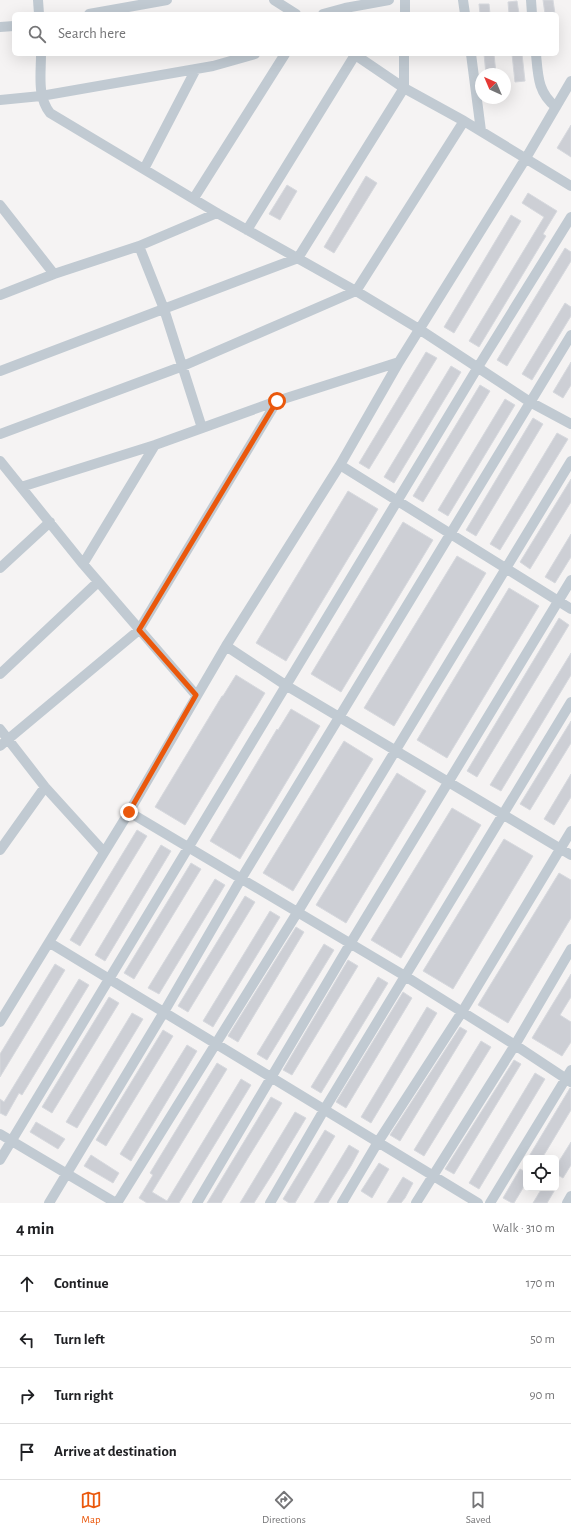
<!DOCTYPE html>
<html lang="en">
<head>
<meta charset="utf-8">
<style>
	:root { --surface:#fff; --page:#f2f2f2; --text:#202124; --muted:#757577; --line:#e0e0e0; --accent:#ea580c }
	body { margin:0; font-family:"Alegreya Sans",sans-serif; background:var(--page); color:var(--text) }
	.controls { position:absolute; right:12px; bottom:12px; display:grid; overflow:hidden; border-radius:6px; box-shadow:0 4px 16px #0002 }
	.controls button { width:36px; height:36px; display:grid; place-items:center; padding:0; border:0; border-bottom:1px solid var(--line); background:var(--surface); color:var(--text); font:20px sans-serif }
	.compass { position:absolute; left:475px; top:68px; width:36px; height:36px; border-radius:50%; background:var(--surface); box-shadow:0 4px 16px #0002; rotate:316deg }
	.stop { position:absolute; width:12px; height:12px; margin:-9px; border:3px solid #ea580c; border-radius:50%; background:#fff }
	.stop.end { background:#ea580c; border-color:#fff; box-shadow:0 1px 4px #0008 }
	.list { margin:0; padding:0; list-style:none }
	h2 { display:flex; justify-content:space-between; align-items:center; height:52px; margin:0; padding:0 16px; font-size:17px }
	h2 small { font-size:13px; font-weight:400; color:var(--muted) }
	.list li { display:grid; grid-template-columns:26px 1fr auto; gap:12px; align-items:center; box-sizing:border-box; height:56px; padding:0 16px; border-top:1px solid var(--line) }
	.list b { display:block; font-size:15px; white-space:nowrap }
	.list em { font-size:13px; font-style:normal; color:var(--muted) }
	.icon { flex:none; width:22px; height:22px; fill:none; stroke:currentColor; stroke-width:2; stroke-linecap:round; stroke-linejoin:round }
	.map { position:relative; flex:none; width:571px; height:1203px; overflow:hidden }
	.search { position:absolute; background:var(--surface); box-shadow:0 4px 16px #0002; left:12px; right:12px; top:12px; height:44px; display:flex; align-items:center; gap:10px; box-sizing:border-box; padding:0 14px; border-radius:6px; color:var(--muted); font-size:15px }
	.sheet { height:276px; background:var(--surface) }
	nav { display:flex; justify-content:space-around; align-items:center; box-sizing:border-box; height:56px; border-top:1px solid var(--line); background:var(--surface); font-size:11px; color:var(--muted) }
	nav a { display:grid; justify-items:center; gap:2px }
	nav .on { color:var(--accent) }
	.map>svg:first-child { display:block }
	.building { fill:#cdcfd5; stroke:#d7d9de }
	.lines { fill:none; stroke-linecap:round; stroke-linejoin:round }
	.minor { stroke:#c1cad2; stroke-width:10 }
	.route { stroke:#ea580c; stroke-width:5 }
</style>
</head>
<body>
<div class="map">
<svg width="571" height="1203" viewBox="0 0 571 1203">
	<rect width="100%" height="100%" fill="#f5f3f3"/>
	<!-- building -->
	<path class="building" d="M 543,0 L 553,0 L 555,14 L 545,14 Z
		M 517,1 L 519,14 L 509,14 L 508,2 Z
		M 479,4 L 489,4 L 490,14 L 480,14 Z
		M 484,54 L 494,54 L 496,74 L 486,74 Z
		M 512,54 L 522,54 L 525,81 L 515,82 Z
		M 571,125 L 571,157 L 557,148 Z
		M 366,176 L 377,183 L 334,253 L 324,247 Z
		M 287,185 L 297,191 L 280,220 L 269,214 Z
		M 528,193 L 557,211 L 543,234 L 546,236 L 479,347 L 469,341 L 544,217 L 522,203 Z
		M 511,215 L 521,221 L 454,333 L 444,327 Z
		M 565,248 L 571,252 L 571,261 L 507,366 L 497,360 Z
		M 565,303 L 571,307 L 571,316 L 532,380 L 522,374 Z
		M 426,352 L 437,358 L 369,469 L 359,463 Z
		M 571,362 L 571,385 L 563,398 L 553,392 Z
		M 451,366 L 461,372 L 394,483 L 384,477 Z
		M 480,385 L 490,391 L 423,502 L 413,496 Z
		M 505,399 L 515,405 L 448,516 L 438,510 Z
		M 533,418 L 543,424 L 476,536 L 466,530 Z
		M 557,433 L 568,439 L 500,550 L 490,544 Z
		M 571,479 L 571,502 L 530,569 L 520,562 Z
		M 348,491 L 378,509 L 286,661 L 256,643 Z
		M 403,522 L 433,540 L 341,692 L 311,674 Z
		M 571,534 L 571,557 L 555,583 L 545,577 Z
		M 457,556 L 486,573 L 394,726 L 364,708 Z
		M 509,588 L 539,606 L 447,758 L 417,740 Z
		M 559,618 L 569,625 L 477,777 L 467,771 Z
		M 571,653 L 571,675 L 501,791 L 490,785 Z
		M 236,675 L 265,693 L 185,825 L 155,807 L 222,696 L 223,696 Z
		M 291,709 L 320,726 L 240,859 L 210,841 L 277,729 L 278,730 Z
		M 571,721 L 571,743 L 530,810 L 520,804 Z
		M 344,741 L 373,759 L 293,891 L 263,873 Z
		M 397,773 L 426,791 L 346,923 L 316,905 Z
		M 571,774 L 571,797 L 554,825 L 544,819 Z
		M 452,808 L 481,825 L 401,958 L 371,940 Z
		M 137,830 L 147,836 L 80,946 L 70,940 Z
		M 504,839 L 533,856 L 453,989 L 423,971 Z
		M 161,845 L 171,851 L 105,961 L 95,955 Z
		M 191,863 L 201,869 L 134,979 L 124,973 Z
		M 559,873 L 571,880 L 571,918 L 508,1023 L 478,1005 Z
		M 215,879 L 225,885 L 159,994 L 148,988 Z
		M 245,896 L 255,902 L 188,1012 L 178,1006 Z
		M 270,911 L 280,917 L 213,1027 L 203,1021 Z
		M 296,927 L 304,932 L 238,1042 L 228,1036 Z
		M 324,944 L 334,950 L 267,1060 L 257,1054 Z
		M 348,960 L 358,966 L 292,1075 L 283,1070 Z
		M 55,964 L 65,970 L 0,1077 L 0,1054 Z
		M 571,974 L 571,997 L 560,1015 L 571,1022 L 571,1042 L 562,1056 L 532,1038 Z
		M 378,977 L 388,983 L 321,1093 L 311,1087 Z
		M 79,979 L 89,985 L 22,1095 L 19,1093 L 6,1116 L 0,1113 L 0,1099 L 4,1102 Z
		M 403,992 L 412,998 L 346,1108 L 336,1102 Z
		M 109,997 L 119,1003 L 52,1113 L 42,1107 Z
		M 427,1007 L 437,1013 L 371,1123 L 361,1117 Z
		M 132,1013 L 143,1019 L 77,1128 L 66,1122 Z
		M 460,1027 L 467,1031 L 400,1141 L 390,1135 Z
		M 163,1030 L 173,1036 L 106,1146 L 96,1140 Z
		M 481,1041 L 491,1047 L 424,1156 L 414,1150 Z
		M 187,1045 L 197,1051 L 131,1161 L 120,1154 Z
		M 514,1060 L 521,1064 L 454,1174 L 445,1169 Z
		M 217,1063 L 227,1069 L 152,1192 L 167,1201 L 241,1079 L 251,1085 L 179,1203 L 147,1203 L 139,1198 L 153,1175 L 150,1173 Z
		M 535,1073 L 545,1079 L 479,1189 L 469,1183 Z
		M 570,1088 L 571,1088 L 571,1110 L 547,1150 L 542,1158 L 528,1158 Z
		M 271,1097 L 282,1103 L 248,1158 L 221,1203 L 207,1203 Z
		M 295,1112 L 306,1118 L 273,1173 L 254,1203 L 240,1203 Z
		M 36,1122 L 65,1139 L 58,1149 L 30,1132 Z
		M 325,1130 L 335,1136 L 295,1203 L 289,1203 L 283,1199 Z
		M 571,1142 L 571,1165 L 563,1178 L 556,1174 L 556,1166 Z
		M 349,1145 L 359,1151 L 351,1166 L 328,1203 L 314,1203 Z
		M 91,1155 L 119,1173 L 113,1183 L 84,1166 Z
		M 379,1163 L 389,1169 L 372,1198 L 361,1191 Z
		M 520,1169 L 526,1172 L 526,1183 L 514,1203 L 512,1203 L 503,1198 Z
		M 403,1177 L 413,1183 L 405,1198 L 401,1203 L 387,1203 Z
		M 542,1188 L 556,1188 L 547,1203 L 533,1203 Z"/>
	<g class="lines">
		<!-- minor -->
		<path class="minor" d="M 38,0 L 39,14
			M 274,0 L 296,14
			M 463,0 L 465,14
			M 531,0 L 532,14
			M 89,14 L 167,0
			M 323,14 L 345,8 L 389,0
			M 405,14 L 405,0
			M 0,27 L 14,26
			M 41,54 C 41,75 37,96 50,113 L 217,213 L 356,291 L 419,329 L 530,402 L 571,424
			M 354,54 L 404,88 L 464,121 L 571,186
			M 471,54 L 481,131
			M 536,54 C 538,76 538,93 556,107
			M 0,100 L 41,96 L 213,66 L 255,54
			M 144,169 L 196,69
			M 194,198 L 285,54
			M 0,205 L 54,274
			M 247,230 L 355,55
			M 139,246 L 164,309 L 202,428
			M 0,295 L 54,274 L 139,246 L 217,213
			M 0,371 L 298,258 L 404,88 L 404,54
			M 0,434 L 183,366 L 356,291 L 464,121
			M 0,461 L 83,564 L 196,695
			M 340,465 L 571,609
			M 21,487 L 155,445 L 277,401 L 399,362
			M 83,564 L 155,445
			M 0,568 L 50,522
			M 226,646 L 287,686 L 571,855
			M 0,674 L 98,582
			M 0,729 L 45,787 L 104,852
			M 0,746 L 139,630 L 277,401
			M 129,812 L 405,976 L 515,1045 L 571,1082
			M 0,850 L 45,787
			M 50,943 L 478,1203
			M 0,1022 L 129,812 L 226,646 L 340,465 L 399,362 L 526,158 L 571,81
			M 0,1134 L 116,1203
			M 0,1160 L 478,367 L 571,217
			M 49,1203 L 164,1012 L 241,879 L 571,335
			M 117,1203 L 297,913 L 571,461
			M 197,1203 L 350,944 L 571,580
			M 270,1203 L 324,1110 L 571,702
			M 342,1203 L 378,1142 L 462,1012 L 571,831
			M 416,1203 L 515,1045 L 571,949
			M 490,1203 L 571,1070
			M 567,1203 L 571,1196"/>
	</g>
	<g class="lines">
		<!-- route -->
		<path class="route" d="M 129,812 L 196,695 L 139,630 L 277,401"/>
	</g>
</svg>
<div class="controls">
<button><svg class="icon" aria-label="locate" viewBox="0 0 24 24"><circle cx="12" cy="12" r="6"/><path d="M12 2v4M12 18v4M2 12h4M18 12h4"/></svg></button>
</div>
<svg class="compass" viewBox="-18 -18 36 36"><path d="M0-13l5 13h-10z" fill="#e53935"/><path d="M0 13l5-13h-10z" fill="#757577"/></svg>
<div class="stop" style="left:277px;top:401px"></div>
<div class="stop end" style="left:129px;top:812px"></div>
<div class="search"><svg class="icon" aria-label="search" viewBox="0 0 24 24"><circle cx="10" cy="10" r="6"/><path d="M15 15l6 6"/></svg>Search here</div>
</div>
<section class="sheet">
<h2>4 min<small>Walk · 310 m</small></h2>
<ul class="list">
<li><svg class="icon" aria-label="ahead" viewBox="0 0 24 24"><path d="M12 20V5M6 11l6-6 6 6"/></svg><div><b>Continue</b></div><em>170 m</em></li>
<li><svg class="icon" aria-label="left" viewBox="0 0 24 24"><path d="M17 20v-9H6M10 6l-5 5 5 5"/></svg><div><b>Turn left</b></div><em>50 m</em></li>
<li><svg class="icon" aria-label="right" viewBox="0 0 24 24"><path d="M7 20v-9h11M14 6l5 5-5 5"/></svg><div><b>Turn right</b></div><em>90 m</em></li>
<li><svg class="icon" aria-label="arrive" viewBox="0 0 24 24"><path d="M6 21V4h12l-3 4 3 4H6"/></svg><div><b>Arrive at destination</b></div></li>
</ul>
</section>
<nav>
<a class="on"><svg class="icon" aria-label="map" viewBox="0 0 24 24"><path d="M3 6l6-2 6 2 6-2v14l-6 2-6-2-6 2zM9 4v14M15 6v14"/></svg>Map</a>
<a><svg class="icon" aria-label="directions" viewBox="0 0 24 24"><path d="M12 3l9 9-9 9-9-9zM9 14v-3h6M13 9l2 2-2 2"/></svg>Directions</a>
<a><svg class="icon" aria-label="saved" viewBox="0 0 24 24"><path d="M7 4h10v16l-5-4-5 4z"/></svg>Saved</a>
</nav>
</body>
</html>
